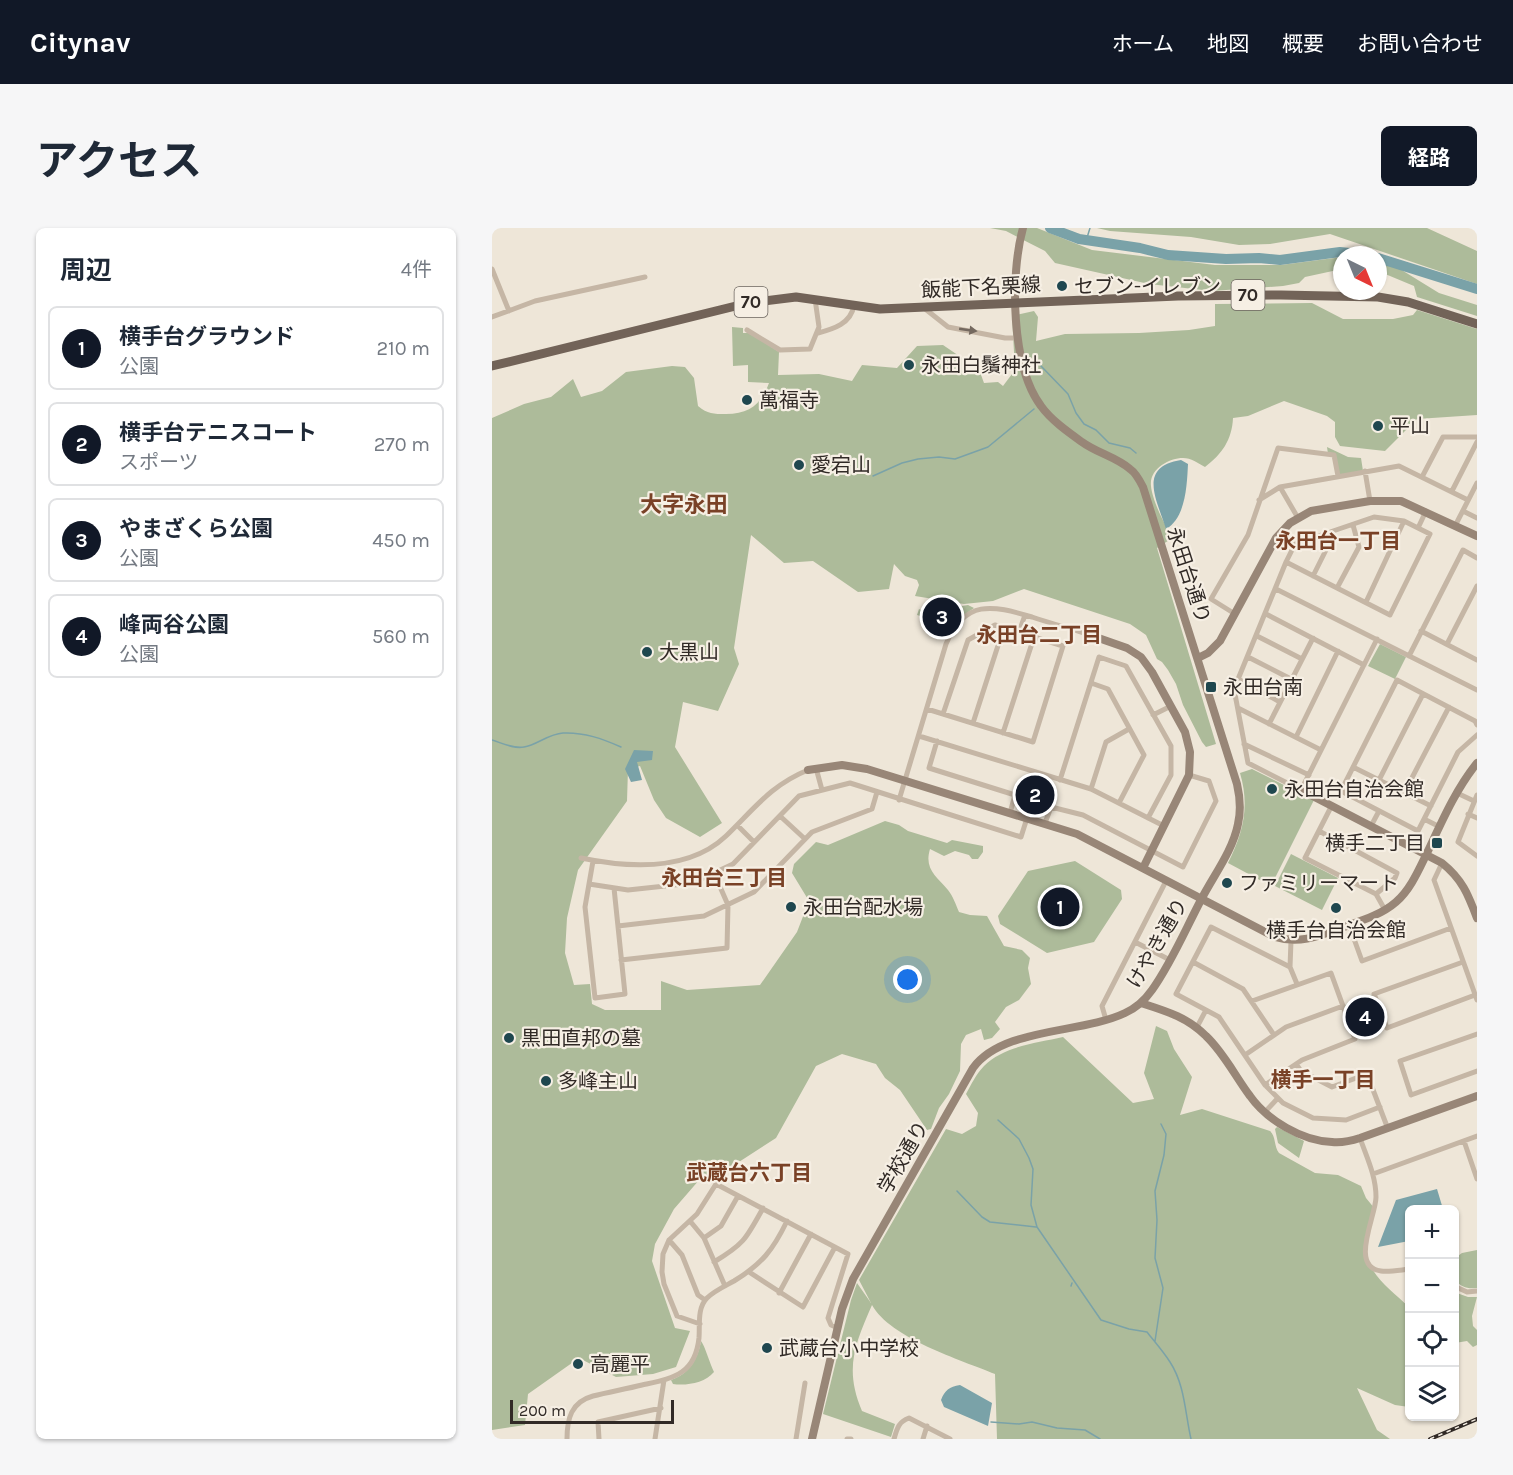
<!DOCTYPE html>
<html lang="ja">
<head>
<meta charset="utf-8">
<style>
	:root { --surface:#fff; --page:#f6f6f7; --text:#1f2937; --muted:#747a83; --line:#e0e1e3; --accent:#111827 }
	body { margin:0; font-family:Karla,"Noto Sans JP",sans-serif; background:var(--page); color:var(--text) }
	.controls { position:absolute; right:18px; bottom:18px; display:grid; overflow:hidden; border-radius:9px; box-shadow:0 2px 4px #0004 }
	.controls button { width:54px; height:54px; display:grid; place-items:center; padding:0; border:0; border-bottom:2px solid var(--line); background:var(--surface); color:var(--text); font:30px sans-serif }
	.compass { position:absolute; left:841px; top:18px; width:54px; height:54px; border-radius:50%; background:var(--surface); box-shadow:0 2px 4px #0004; rotate:137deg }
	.scale { position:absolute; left:18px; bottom:15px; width:164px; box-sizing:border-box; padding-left:6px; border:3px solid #312a26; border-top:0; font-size:16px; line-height:21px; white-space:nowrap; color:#312a26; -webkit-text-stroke:4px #f6efe4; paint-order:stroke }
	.you { position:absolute; left:416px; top:752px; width:21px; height:21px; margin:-15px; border:4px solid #fff; border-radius:50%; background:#1a73e8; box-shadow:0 0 0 9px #1a73e833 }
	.badge { display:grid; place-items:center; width:39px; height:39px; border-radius:50%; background:var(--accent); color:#fff; font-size:20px; font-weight:700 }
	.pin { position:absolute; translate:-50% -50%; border:3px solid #fff; box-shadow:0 2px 6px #0006 }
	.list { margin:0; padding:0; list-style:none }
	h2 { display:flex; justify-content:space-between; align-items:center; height:78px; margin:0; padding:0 24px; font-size:26px }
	h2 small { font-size:20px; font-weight:400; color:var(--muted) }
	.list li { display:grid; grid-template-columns:39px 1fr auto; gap:18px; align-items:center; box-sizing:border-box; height:84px; margin:0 12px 12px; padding:0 12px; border:2px solid var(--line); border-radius:9px }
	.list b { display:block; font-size:22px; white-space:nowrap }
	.list p { margin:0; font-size:20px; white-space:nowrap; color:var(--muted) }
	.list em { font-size:20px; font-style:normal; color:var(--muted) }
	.icon { flex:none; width:33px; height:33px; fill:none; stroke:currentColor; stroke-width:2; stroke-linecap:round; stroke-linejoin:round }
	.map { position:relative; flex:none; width:985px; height:1211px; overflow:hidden; border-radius:9px }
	header { display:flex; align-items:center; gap:36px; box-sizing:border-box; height:84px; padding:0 30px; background:var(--accent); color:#fff }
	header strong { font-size:28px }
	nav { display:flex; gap:33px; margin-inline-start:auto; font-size:21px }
	.intro { display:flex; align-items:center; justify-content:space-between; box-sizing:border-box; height:144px; padding:0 36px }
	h1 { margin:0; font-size:42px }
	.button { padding:15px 27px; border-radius:9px; background:var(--accent); color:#fff; font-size:21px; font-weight:700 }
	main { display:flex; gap:36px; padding:0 36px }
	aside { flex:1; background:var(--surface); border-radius:9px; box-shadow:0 2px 4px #0004 }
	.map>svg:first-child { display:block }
	.green { fill:#adbb9a }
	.water { fill:#7aa2a8 }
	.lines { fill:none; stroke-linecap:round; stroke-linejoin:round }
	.stream { stroke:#7aa2a8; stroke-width:1.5 }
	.river { stroke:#7aa2a8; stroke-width:10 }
	.street { stroke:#c5b6a5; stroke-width:5 }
	.secondary { stroke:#988677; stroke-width:8 }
	.primary { stroke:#726358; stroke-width:9 }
	.rail-casing { stroke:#312a26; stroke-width:4 }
	.rail { stroke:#f6efe4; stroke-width:1.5; stroke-dasharray:4.5; stroke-linecap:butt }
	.oneway { fill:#74695f }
	.poi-dot { fill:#1f474f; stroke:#f6efe4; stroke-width:2 }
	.labels { text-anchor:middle; stroke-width:4.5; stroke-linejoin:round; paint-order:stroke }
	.shield { fill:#f6efe4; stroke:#6c655f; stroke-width:1.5 }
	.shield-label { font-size:18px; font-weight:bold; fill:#312a26 }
	.poi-label { font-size:20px; fill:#312a26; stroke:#f6efe4; text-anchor:start }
	.street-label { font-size:20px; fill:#312a26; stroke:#f6efe4 }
	.neighbourhood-label { font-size:21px; font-weight:bold; fill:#794126; stroke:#f6efe4 }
	.quarter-label { font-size:22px; font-weight:bold; fill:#794126; stroke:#f6efe4 }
</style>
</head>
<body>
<header>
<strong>Citynav</strong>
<nav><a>ホーム</a><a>地図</a><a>概要</a><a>お問い合わせ</a></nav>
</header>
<div class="intro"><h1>アクセス</h1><a class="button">経路</a></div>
<main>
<aside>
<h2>周辺<small>4件</small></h2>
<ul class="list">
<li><span class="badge">1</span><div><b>横手台グラウンド</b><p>公園</p></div><em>210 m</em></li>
<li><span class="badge">2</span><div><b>横手台テニスコート</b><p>スポーツ</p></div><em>270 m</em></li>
<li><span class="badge">3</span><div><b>やまざくら公園</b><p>公園</p></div><em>450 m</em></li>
<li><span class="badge">4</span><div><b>峰両谷公園</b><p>公園</p></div><em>560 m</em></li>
</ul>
</aside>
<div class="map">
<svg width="985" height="1211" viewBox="0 0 985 1211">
	<rect width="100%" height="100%" fill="#eee6d8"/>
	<!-- green -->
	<path class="green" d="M 498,0 L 545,0 L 600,22 L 723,37 L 789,37 L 850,29 L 850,41 L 813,49 L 807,55 L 791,58 L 720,63 L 657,56 L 563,35 L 553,23 L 514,3 Z
		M 605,0 L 935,0 L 985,23 L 985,56 L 838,6 L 778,16 L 747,17 L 699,9 L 618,3 Z
		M 886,34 L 908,41 L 947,65 L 985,77 L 985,88 L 925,69 L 922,58 L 886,43 Z
		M 820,75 L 851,91 L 901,91 L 921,87 L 925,82 L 985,101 L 985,187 L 925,191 L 893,223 L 848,218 L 843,209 L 843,194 L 835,188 L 792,173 L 756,188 L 741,190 C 740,212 730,226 713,239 C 706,235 699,230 691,230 C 677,230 657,241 659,258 C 660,271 673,300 682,309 L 665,320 L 724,516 L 714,519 L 710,514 L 691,477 L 684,456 L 676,442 L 670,434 L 665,431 L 654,407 L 638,396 L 532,361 L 501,373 L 472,376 L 423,368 L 427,357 L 425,352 L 413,348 L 402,336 L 397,361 L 366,364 L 321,333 L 292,335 L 259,307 L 242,420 L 247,436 L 226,483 L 191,474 L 183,519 L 230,595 L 208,609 L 174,590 L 162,572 L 148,538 L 136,541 L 135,573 L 86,642 L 75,690 L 73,725 L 82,757 L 98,756 L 100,776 L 113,782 L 169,782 L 169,753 L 195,762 L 268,757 L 305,704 L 317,673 L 300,645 L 302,636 L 324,614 L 336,617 L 393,593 L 407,597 L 416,603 L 455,615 L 460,612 L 491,618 L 491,624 L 486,631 L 480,631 L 477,627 L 463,623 L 452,628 L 438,621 C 432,641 444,648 456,662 C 461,668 464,677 467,684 L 478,687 L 495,688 L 512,718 L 530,722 L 538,730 L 536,740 L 539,756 L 527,772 L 514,779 L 503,794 L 508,801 L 500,810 L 492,812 L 489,801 L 474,807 L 469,816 L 468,843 L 457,866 L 447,880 L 439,901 L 435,902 L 408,862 L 393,850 L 384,836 L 350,826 L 324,838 L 284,910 L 233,943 L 208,951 L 182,981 L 163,1016 L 160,1033 L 183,1100 L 198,1103 L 184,1139 L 161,1146 L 124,1149 L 87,1130 L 36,1166 L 33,1197 L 0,1202 L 0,190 L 32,176 L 59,169 L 81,151 L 89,169 L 110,163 L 134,144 L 180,138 L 193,139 L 202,150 L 206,178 C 216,186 221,186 234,186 C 257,186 269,177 277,155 L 256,154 L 256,137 L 241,138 L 240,99 L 251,100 L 251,105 L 258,105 L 287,124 L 286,147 L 327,146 L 360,153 L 370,137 L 405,140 L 425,118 L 451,117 L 476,134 L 485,136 L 492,155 L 506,154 L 511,158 L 523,142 L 520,88 L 542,83 L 546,89 L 544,113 L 573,106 L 647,105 L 697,102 L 723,98 L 723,76 Z
		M 835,219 L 856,229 L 869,230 L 871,243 L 846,248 L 842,227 L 836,226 Z
		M 476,377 L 482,380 L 459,397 L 425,387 L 427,381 L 433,384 Z
		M 888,416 L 914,429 L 903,451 L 876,438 Z
		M 760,541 L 822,572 L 779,658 L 736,635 C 751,605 758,579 748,545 Z
		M 799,626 L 846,650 L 830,682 L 783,658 Z
		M 583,633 L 629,662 L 630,671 L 602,714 L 555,725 L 508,696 L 506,688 L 536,643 Z
		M 880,767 L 892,800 L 866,810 L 853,777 Z
		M 664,798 L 675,803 L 682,821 L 700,849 L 688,887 L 710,881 L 778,903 C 784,908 782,919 787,925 L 823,945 L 846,947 L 869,958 L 874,970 L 883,981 C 880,992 873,1007 873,1019 C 875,1046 899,1062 917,1079 L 917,1179 L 903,1177 L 865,1160 L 885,1202 L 898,1211 L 505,1211 L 503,1146 C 469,1132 398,1110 380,1077 C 363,1116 352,1141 370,1183 L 403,1196 L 399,1209 L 331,1186 L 359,1072 L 365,1055 L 379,1075 L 367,1052 L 454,901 L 470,906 L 484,898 L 486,885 L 474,866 C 479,857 484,846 492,838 C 512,818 545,815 571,809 L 641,875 L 662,871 L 652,845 Z
		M 785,899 L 812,913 L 807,930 L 786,915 L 783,901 Z
		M 985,1022 L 985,1060 C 975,1061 969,1059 963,1052 L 963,1045 L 966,1042 L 963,1036 L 963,1030 L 970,1025 Z
		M 962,1064 L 976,1069 L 985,1069 L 980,1088 L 981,1098 L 985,1102 L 985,1117 L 981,1119 L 975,1113 L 963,1115 L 963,1112 Z
		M 209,1113 C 213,1118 218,1136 222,1144 C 213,1155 194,1158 181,1156 L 179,1152 C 197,1146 206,1131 209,1113 Z"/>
	<!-- water -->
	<path class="water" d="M 689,232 L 696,236 C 695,256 694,290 674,301 C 665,272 645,239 689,232 Z
		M 142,522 L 161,523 L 160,532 L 145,534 L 150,552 L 139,554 L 133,541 Z
		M 945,961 L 951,981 L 918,982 L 917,1013 L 886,1019 L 904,972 Z
		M 468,1157 L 500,1175 L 496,1198 L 452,1179 L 449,1172 C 453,1162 457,1159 468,1157 Z"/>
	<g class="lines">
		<!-- stream -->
		<path class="stream" d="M 594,13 L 598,0
			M 549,138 L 576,166 L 584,185 L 592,196 L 604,202 L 617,215 L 638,220 L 644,225
			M 381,248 L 410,235 L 426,231 L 447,229 L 463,231 L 496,219 L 542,181
			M 0,512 C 10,515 21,521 32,519 C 45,517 56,506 71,505 C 92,504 111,511 129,519
			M 506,892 L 527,911 L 537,930 L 541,941 L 539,977 L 545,999 L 609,1092 L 637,1101 L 655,1104 C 662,1113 671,1123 678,1134 C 693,1157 693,1185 699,1211
			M 465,963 L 490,989 L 498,994 L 544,999
			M 579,1058 L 580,1055
			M 663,1113 L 671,1060 L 663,1030 L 665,992 L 663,963 L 672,927 L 674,906 L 669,896
			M 499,1194 L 527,1196 L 540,1194 L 565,1200 L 593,1202 L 608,1211"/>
		<!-- river -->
		<path class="river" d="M 558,0 L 587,11 L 648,20 L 676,27 L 734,31 L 767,30 L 788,32 L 848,24 L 876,27
			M 886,30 L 985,61"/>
		<!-- street -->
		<path class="street" d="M 0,41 L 17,83
			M 432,80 L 456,99 L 513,110 L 526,110
			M 0,89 L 43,73 L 153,49
			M 255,102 L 288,122 L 318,121 L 327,99 L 323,71
			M 326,105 C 341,101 359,96 362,77
			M 873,243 L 878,273
			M 930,249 L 951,209 L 985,209
			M 788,259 L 806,290
			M 960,263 L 985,214
			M 767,272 L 788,259 L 907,238 L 976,272
			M 971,283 L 985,290
			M 963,298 L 985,255
			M 926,300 L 934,283
			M 794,334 L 898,387 L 938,306 L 912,293 L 882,289 L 803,316 L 794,334 L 742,461 L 756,535 L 809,562 L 885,411
			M 821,348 L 837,316 L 834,305
			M 845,360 L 867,319 L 861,297
			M 784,361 L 985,462
			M 874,374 L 912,293
			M 743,386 L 719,371 L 756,307 L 786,220 L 842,227 L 846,248
			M 774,386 L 872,437
			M 929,403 L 985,432
			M 527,404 L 533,387
			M 765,408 L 810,431
			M 955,416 L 985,358
			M 917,428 L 971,322 L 985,330
			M 756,429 L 799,451
			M 746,451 L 788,474
			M 599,455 L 616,461 L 652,527 L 627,575
			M 746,480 L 829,522
			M 435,481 L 541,514 L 571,418 L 503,397 L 476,412 L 451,486
			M 661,487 L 679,478
			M 481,495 L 512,399
			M 777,496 L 821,410
			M 985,497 L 983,493 L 905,452 L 849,563 L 926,603 L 966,524 L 985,507
			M 511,505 L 542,409
			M 427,508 L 599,561 L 672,598
			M 804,509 L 846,423
			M 445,513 L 437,540 L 523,567 L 518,585
			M 752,516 L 817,547
			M 861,539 L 939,578
			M 324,540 L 330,562
			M 568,552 L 607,429 L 634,438 L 679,518 L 679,547 L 656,590
			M 887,552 L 931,466
			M 599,561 L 614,514 L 637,501
			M 912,565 L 957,479
			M 965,565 L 982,573
			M 985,567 L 966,614 L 985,628
			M 407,572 L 454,416 C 473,371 500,377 540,389 C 558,395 576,400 595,406
			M 840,577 L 813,630 L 884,666 L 893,682
			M 976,586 L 985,590
			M 288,588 L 313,611
			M 932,591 L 948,599
			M 553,595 L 559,579 L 591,587 L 691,639 L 724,573 L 717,553 L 697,547
			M 245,597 L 262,614
			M 879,598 L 887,583
			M 827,603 L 905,645 L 903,650 L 884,666
			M 89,630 C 137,640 196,644 234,608 C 262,581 279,557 316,542
			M 101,633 L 93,679 L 103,770 L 133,766 L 122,660
			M 950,635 L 942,652 L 985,772
			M 97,656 L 136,662 L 201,655 L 241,636 L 307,568 L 358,555 L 529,609 L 535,590
			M 857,697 L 870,733 L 959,700
			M 126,698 L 212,688 L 262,664 L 320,604 L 380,581 L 385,564
			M 799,713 L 798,739 L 805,756
			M 643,714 L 678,732
			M 129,732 L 235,720 L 236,677 L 222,645
			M 701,734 L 751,761 L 782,807
			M 971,734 L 882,766 L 895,800 L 983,767
			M 798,739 L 719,699 L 684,766 L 727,789 L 773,857 L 791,875 L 821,890 L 854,892 L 888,879
			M 760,773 L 839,745 L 863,811 L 810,832 L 773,857
			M 614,792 L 610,778 L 674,653
			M 705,799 L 714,782
			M 985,806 L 908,833 L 919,867 L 985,843
			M 753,827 L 794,799 L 851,778
			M 804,836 L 809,843 L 840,859 L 875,846 L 896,901
			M 773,884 L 785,871
			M 868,910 C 875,930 884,948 884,969 C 884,988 857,1039 889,1043 C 898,1044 908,1042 918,1041
			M 972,913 L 985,951
			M 881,946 L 985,908
			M 198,993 L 212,1010 L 233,1058
			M 212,1010 L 229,998 L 246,968
			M 177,1012 L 190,1027 L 206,1067 L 213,1072
			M 222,1034 C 252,1016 254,1011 271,980
			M 257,1044 L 311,1079 L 343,1019
			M 962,1058 L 975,1064 L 985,1063
			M 287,1065 L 319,1006
			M 208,1096 L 185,1088 L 172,1056 L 170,1044 L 171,1026 L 177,1012 L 205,986 L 224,956 L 356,1026 L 336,1090 L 339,1097 L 346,1100
			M 75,1211 C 75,1191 79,1174 101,1168 C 117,1164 134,1161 150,1157 C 181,1150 203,1147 207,1110 C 208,1097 205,1080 215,1070 C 222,1063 233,1058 242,1053 C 270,1036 281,1022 295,993
			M 107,1211 L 106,1194 L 169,1180
			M 163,1211 L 172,1152
			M 304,1211 L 313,1155
			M 355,1211 L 359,1211
			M 402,1211 C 405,1201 406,1194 417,1190 L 458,1211
			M 431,1211 L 435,1198"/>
		<!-- secondary -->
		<path class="secondary" d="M 595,406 L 635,420 L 649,429 L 660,444 L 693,504 L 698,524 L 697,547 L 651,640
			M 706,430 L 716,425 L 728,413 L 784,310 L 798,295 L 819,283 L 878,273 L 909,273 L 985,308
			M 316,542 L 350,537 L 375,541 L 585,606 L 783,709 C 806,716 825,709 846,701 C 865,694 888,688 904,674 C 919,661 927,641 936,623 C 950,593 964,561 985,535
			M 809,562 L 950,635 C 970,651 976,666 985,690
			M 649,775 C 674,783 695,789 714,808 C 732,825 743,848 758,868 C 775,892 810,913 840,914 C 850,915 859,913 868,910 L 985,868
			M 320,1211 L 350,1081 L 361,1051 L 481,840 C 511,799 589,806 633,785 C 644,780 653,772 660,762 C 680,734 694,700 710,670 C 722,647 741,622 746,596 C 749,583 748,569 745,556 L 651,259 C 648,253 644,245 638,241 C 624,229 605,225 590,214 C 576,204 559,192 549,178 C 519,138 518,47 531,0"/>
		<!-- primary -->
		<path class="primary" d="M 0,138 L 256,75 L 304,69 L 388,81 L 686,68 L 789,67 L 886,69 L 916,74 L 985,96"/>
		<defs>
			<path id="rail" d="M 938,1211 L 985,1191"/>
		</defs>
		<!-- rail casing -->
		<use href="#rail" class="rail-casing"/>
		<!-- rail -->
		<use href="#rail" class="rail"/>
	</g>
	<!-- one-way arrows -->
	<defs><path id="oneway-solid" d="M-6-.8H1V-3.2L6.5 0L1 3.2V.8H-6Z" transform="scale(1.5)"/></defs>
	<use class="oneway" href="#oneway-solid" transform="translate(476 102) rotate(8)"/>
	<!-- markers -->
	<g class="poi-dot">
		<circle cx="570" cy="58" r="6"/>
		<circle cx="417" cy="137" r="6"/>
		<circle cx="255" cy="172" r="6"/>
		<circle cx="886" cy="198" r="6"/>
		<circle cx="307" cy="237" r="6"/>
		<circle cx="155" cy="424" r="6"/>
		<rect x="713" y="453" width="12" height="12" rx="3"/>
		<circle cx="780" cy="561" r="6"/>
		<rect x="939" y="609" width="12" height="12" rx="3"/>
		<circle cx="735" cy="655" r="6"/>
		<circle cx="299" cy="679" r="6"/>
		<circle cx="844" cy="680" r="6"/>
		<circle cx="17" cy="810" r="6"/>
		<circle cx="54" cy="853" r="6"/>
		<circle cx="275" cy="1120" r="6"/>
		<circle cx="86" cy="1136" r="6"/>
	</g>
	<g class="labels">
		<!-- shield labels -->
		<g class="shield">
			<rect x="739.5" y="52" width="33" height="30" rx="4.5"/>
			<rect x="242.5" y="59" width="33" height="30" rx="4.5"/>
		</g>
		<g class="shield-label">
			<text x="756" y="73">70</text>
			<text x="259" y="80">70</text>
		</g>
		<!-- poi labels -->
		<g class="poi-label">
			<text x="582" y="65">セブン-イレブン</text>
			<text x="429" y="144">永田白鬚神社</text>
			<text x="267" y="179">萬福寺</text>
			<text x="898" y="205">平山</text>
			<text x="319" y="244">愛宕山</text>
			<text x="167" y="431">大黒山</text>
			<text x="731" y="466">永田台南</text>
			<text x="792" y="568">永田台自治会館</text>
			<text x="933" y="622" text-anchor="end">横手二丁目</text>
			<text x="747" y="662">ファミリーマート</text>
			<text x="311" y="686">永田台配水場</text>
			<text x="844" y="709" text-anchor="middle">横手台自治会館</text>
			<text x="29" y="817">黒田直邦の墓</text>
			<text x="66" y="860">多峰主山</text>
			<text x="287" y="1127">武蔵台小中学校</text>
			<text x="98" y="1143">高麗平</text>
		</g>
		<!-- street labels -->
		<g class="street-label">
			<text transform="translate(489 59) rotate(-3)" y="7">飯能下名栗線</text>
			<text transform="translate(697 347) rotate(72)" y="7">永田台通り</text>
			<text transform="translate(665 715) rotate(-60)" y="7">けやき通り</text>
			<text transform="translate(411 929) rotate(-60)" y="7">学校通り</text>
		</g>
		<!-- neighbourhood labels -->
		<g class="neighbourhood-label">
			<text x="846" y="320">永田台一丁目</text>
			<text x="547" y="414">永田台二丁目</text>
			<text x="232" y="657">永田台三丁目</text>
			<text x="831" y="859">横手一丁目</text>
			<text x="257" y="952">武蔵台六丁目</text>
		</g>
		<!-- quarter labels -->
		<g class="quarter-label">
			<text x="192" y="284">大字永田</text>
		</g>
	</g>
</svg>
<div class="controls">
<button>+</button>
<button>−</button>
<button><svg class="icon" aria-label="locate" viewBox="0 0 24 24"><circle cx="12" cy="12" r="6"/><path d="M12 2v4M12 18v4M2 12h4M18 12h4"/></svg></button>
<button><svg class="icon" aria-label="layers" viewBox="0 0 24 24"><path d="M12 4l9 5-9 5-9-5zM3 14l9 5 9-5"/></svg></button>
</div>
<svg class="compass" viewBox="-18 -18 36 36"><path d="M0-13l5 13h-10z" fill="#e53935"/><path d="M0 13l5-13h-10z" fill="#747a83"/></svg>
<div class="scale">200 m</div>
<div class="you"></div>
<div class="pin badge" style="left:568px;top:679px">1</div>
<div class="pin badge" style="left:543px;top:567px">2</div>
<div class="pin badge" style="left:450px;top:389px">3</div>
<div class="pin badge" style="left:873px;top:789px">4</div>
</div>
</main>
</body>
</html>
